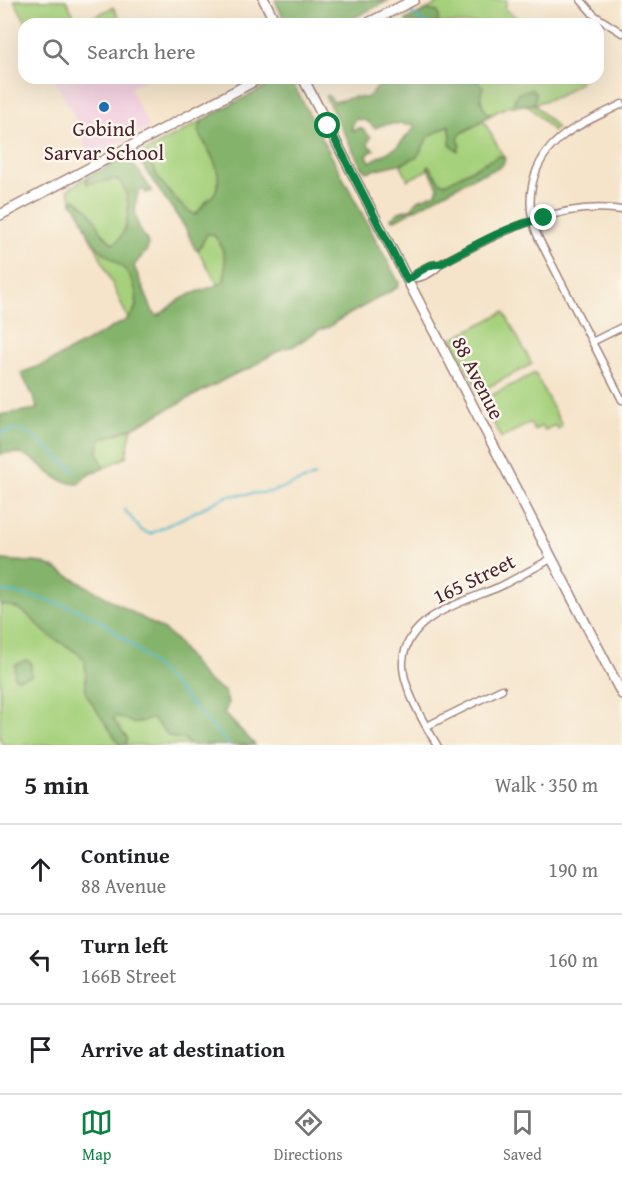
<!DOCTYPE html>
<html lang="en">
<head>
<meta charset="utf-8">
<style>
	:root { --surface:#fff; --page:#f2f2f2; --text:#202124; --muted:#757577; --line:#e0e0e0; --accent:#0b8043 }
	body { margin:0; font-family:"Gentium Book Plus",serif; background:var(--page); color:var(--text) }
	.stop { position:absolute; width:18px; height:18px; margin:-14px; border:4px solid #0b8043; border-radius:50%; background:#fff }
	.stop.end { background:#0b8043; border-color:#fff; box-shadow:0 2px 6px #0008 }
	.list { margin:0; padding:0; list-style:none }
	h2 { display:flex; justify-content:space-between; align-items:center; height:78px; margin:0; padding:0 24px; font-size:26px }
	h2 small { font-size:20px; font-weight:400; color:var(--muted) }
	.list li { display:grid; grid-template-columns:39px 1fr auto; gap:18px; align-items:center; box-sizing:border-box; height:90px; padding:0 24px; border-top:2px solid var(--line) }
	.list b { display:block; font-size:22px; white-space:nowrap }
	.list p { margin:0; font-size:20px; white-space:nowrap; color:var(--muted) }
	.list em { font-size:20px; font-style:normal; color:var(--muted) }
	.icon { flex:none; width:33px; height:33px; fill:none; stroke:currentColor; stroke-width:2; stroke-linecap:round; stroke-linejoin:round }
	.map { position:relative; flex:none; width:622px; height:745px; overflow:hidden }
	.search { position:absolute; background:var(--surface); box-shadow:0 6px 24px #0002; left:18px; right:18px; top:18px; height:66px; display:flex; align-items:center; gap:15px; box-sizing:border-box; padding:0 21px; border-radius:18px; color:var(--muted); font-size:22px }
	.sheet { height:348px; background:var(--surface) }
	nav { display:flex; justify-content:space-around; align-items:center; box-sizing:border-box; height:84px; border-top:2px solid var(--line); background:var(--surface); font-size:16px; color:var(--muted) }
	nav a { display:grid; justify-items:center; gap:3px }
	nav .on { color:var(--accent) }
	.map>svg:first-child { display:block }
	.built { fill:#f3cfe0 }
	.green { fill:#a6d17c; stroke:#787854; stroke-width:1.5 }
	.forest { fill:#84b36c; stroke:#67694c; stroke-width:1.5; fill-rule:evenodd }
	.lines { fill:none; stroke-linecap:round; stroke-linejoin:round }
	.stream { stroke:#50b9ce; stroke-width:2 }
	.minor-casing { stroke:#a0827a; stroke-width:9 }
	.secondary-casing { stroke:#a0827a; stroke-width:12 }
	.minor { stroke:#fff; stroke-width:6 }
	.secondary { stroke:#fff; stroke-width:9 }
	.route { stroke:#0b8043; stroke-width:8 }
	.poi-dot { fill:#1f6fb2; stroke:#fbf7ec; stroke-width:2 }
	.labels { text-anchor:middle; stroke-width:5; stroke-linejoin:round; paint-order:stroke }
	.poi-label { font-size:21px; fill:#4a1f2b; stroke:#fbf7ec }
	.street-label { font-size:21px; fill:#4a1f2b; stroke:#fbf7ec }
</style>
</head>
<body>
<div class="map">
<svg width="622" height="745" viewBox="0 0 622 745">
	<rect width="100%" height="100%" fill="#fbf7ec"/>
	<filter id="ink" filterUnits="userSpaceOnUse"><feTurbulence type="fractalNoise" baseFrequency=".0167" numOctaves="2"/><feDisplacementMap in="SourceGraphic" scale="12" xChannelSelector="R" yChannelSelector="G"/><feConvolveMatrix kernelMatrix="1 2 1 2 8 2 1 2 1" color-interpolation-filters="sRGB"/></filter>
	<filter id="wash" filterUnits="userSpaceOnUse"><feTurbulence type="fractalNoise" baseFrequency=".008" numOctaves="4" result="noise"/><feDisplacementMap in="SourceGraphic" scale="24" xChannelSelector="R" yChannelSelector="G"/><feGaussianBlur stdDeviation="1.35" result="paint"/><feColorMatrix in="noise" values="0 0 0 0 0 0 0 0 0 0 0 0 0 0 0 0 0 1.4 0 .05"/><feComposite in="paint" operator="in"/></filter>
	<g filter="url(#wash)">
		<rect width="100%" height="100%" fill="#f5e4ca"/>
		<!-- built -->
		<path class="built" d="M 54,78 L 148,78 L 130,88 L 149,127 L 87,161 L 83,134 Z"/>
		<!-- green -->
		<path class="green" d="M 14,0 L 66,0 L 76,20 L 69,24 L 27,24 Z
			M 445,0 L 507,0 L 505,9 L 525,24 L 407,23 L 406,20 Z
			M 113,7 L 122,24 L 81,24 Z
			M 462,78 L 580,78 L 581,82 L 559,96 L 534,104 L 557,128 L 553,131 L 528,105 L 508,106 L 483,119 Z
			M 202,121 L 198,131 L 216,165 L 219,178 L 215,194 L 195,215 C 181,208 166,191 158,177 C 153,168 153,164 144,160 L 143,165 L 139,155 Z
			M 484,121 L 503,156 L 485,162 L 445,184 L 440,182 L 428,167 L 427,170 L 408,180 L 401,165 L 419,154 L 428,137 L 449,125 L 451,136 L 451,144 L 460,144 L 458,140 L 460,134 Z
			M 87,177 L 86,180 L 87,184 L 116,179 C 134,189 131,235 113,244 L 98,228 L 96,221 L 74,199 L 72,202 L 68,189 Z
			M 207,234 L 213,234 C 225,247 227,264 224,281 L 218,285 L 198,251 Z
			M 94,243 C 105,253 123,262 130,275 C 138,288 140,308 128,319 Z
			M 504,312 L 532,364 L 479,392 L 451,339 Z
			M 535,373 L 562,426 L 558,429 L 555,425 L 545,430 L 542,426 L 534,430 L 530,423 L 501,438 L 482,400 Z
			M 132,428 L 126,457 L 104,468 L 98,454 L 99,440 Z
			M 0,560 L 43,563 L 165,644 L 175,639 L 200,686 L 225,692 L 228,704 L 224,713 L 255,745 L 3,745 L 0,740 Z"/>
		<!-- forest -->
		<path class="forest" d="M 275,0 L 389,0 L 342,24 L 286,24 Z
			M 426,10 L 438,12 L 439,17 L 437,24 L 407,23 L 406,20 Z
			M 283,78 L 290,78 L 399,283 L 398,287 L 337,321 L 329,327 L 319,330 L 292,347 L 284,348 L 264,359 L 251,368 L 235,374 L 132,428 L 99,440 L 98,454 L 104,468 L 88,475 L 78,484 C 41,482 41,446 0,454 L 0,415 L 37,409 L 35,400 L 21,373 L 49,362 L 128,319 C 136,311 138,304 136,293 C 128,261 113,265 94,243 C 86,234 86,224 80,214 C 78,210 75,206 72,202 L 76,199 C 83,205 92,212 96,221 C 100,230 105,238 113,244 C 131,235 134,189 116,179 L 87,184 L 87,177 L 125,158 L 137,169 L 152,191 L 146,193 L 143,189 L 139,191 C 133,206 134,219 142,233 C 145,238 149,242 148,246 C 148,253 137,259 134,266 L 153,312 L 158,316 C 168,309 175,301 187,296 C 199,290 212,289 224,281 C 227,264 225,247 213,234 L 207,234 L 198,251 L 195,249 L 186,229 L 176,214 L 146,171 L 143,165 L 144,160 L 152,164 L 158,178 L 179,203 L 195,215 C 200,211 200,209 204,204 C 207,200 212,198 214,194 C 227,174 207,148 198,131 L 202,121 L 218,111 Z
			M 401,78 L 473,78 L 483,87 C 479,98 481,104 487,113 L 492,114 L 460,134 L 458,140 L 460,144 L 458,151 L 450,144 L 451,136 L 449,125 L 428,137 L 417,157 L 402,163 L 366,172 L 360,164 L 325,96 L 328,95 L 334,102 L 353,97 L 367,98 L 378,87 ZM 356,119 L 367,121 L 375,128 C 384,123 391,125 401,123 L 405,125 L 413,124 L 415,127 L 397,147 L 370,162 L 367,155 L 374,150 L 368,145 L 369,140 L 371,137 L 361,128 L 357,128 L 355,131 L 352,130 L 352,126 Z
			M 531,89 L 536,94 L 534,104 L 514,106 L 514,101 L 518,93 Z
			M 498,156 L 505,157 L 504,163 L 499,168 L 476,176 L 395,220 L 391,219 L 399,212 L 412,208 L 418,200 L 436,193 L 438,187 L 428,168 L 429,166 L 440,182 L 445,184 Z
			M 0,560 L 43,563 L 51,566 L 164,630 L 175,639 L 205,679 L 225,692 L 228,704 L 224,713 L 255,745 L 189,745 L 185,739 L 174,738 L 169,736 L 153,719 L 148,719 L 135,724 L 117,716 L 113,719 L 127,738 L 127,742 L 124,745 L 119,744 L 86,694 L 85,660 C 75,649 62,644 50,636 C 31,622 28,606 0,605 Z
			M 26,660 L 31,662 L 31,676 L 17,679 L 14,676 L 15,665 Z"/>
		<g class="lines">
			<!-- stream -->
			<path class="stream" d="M 411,12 L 426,24
				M 0,434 L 16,429 L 29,433 L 75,471
				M 124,509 L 141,530 L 150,534 L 227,496 L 271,492 L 315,476
				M 0,591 C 25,594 57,602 80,611 C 131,631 191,705 229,745"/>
		</g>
	</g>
	<g filter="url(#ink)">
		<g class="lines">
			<defs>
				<path id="minor" d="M 581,0 L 594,15 L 622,33
					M 622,104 C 603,114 582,122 564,135 C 531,160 522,202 539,239 L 622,400
					M 412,278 C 421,279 435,272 440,264
					M 407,280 C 418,274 426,263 440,264 C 496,235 557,200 622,210
					M 592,342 L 622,327
					M 427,726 L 502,689
					M 437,745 C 425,725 401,685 403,661 C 407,615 464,602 499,587 C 517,578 534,568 551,559"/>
				<path id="secondary" d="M 264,0 L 276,24
					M 366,24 L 414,0
					M 303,78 L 622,694
					M 0,215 L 260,78"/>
			</defs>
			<!-- minor casing -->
			<use href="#minor" class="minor-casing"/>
			<!-- secondary casing -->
			<use href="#secondary" class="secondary-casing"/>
			<!-- minor -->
			<use href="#minor" class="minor"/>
			<!-- secondary -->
			<use href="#secondary" class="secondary"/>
		</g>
	</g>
	<g class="lines" filter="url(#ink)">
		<!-- route -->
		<path class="route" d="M 328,126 L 407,280 C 418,274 426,263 440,264 C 474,246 507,226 544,218"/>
	</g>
	<!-- markers -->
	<circle class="poi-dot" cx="104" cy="107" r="6"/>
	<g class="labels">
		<!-- poi labels -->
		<g class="poi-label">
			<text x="104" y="136">Gobind<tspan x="104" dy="24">Sarvar School</tspan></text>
		</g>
		<!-- street labels -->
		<g class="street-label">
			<text transform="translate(478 378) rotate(63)" y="7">88 Avenue</text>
			<text transform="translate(474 579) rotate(-26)" y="7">165 Street</text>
		</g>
	</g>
</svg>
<div class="stop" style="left:328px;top:126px"></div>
<div class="stop end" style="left:544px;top:218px"></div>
<div class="search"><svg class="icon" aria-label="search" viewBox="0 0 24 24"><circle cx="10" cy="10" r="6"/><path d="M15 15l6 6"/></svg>Search here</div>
</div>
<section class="sheet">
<h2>5 min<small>Walk · 350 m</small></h2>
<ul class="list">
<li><svg class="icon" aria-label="ahead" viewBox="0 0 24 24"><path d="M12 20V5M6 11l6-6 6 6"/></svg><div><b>Continue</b><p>88 Avenue</p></div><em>190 m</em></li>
<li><svg class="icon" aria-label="left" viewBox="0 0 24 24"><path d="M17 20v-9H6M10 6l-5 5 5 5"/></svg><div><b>Turn left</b><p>166B Street</p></div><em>160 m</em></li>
<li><svg class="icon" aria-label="arrive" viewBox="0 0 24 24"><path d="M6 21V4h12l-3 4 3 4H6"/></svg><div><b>Arrive at destination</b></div></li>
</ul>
</section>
<nav>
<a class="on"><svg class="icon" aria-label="map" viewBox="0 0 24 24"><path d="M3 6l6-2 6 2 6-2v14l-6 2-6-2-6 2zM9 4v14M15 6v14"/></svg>Map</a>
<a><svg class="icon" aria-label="directions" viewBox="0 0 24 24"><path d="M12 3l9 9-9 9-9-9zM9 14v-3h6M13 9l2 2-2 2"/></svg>Directions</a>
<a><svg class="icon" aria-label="saved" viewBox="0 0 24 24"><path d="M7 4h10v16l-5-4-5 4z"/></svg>Saved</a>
</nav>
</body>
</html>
